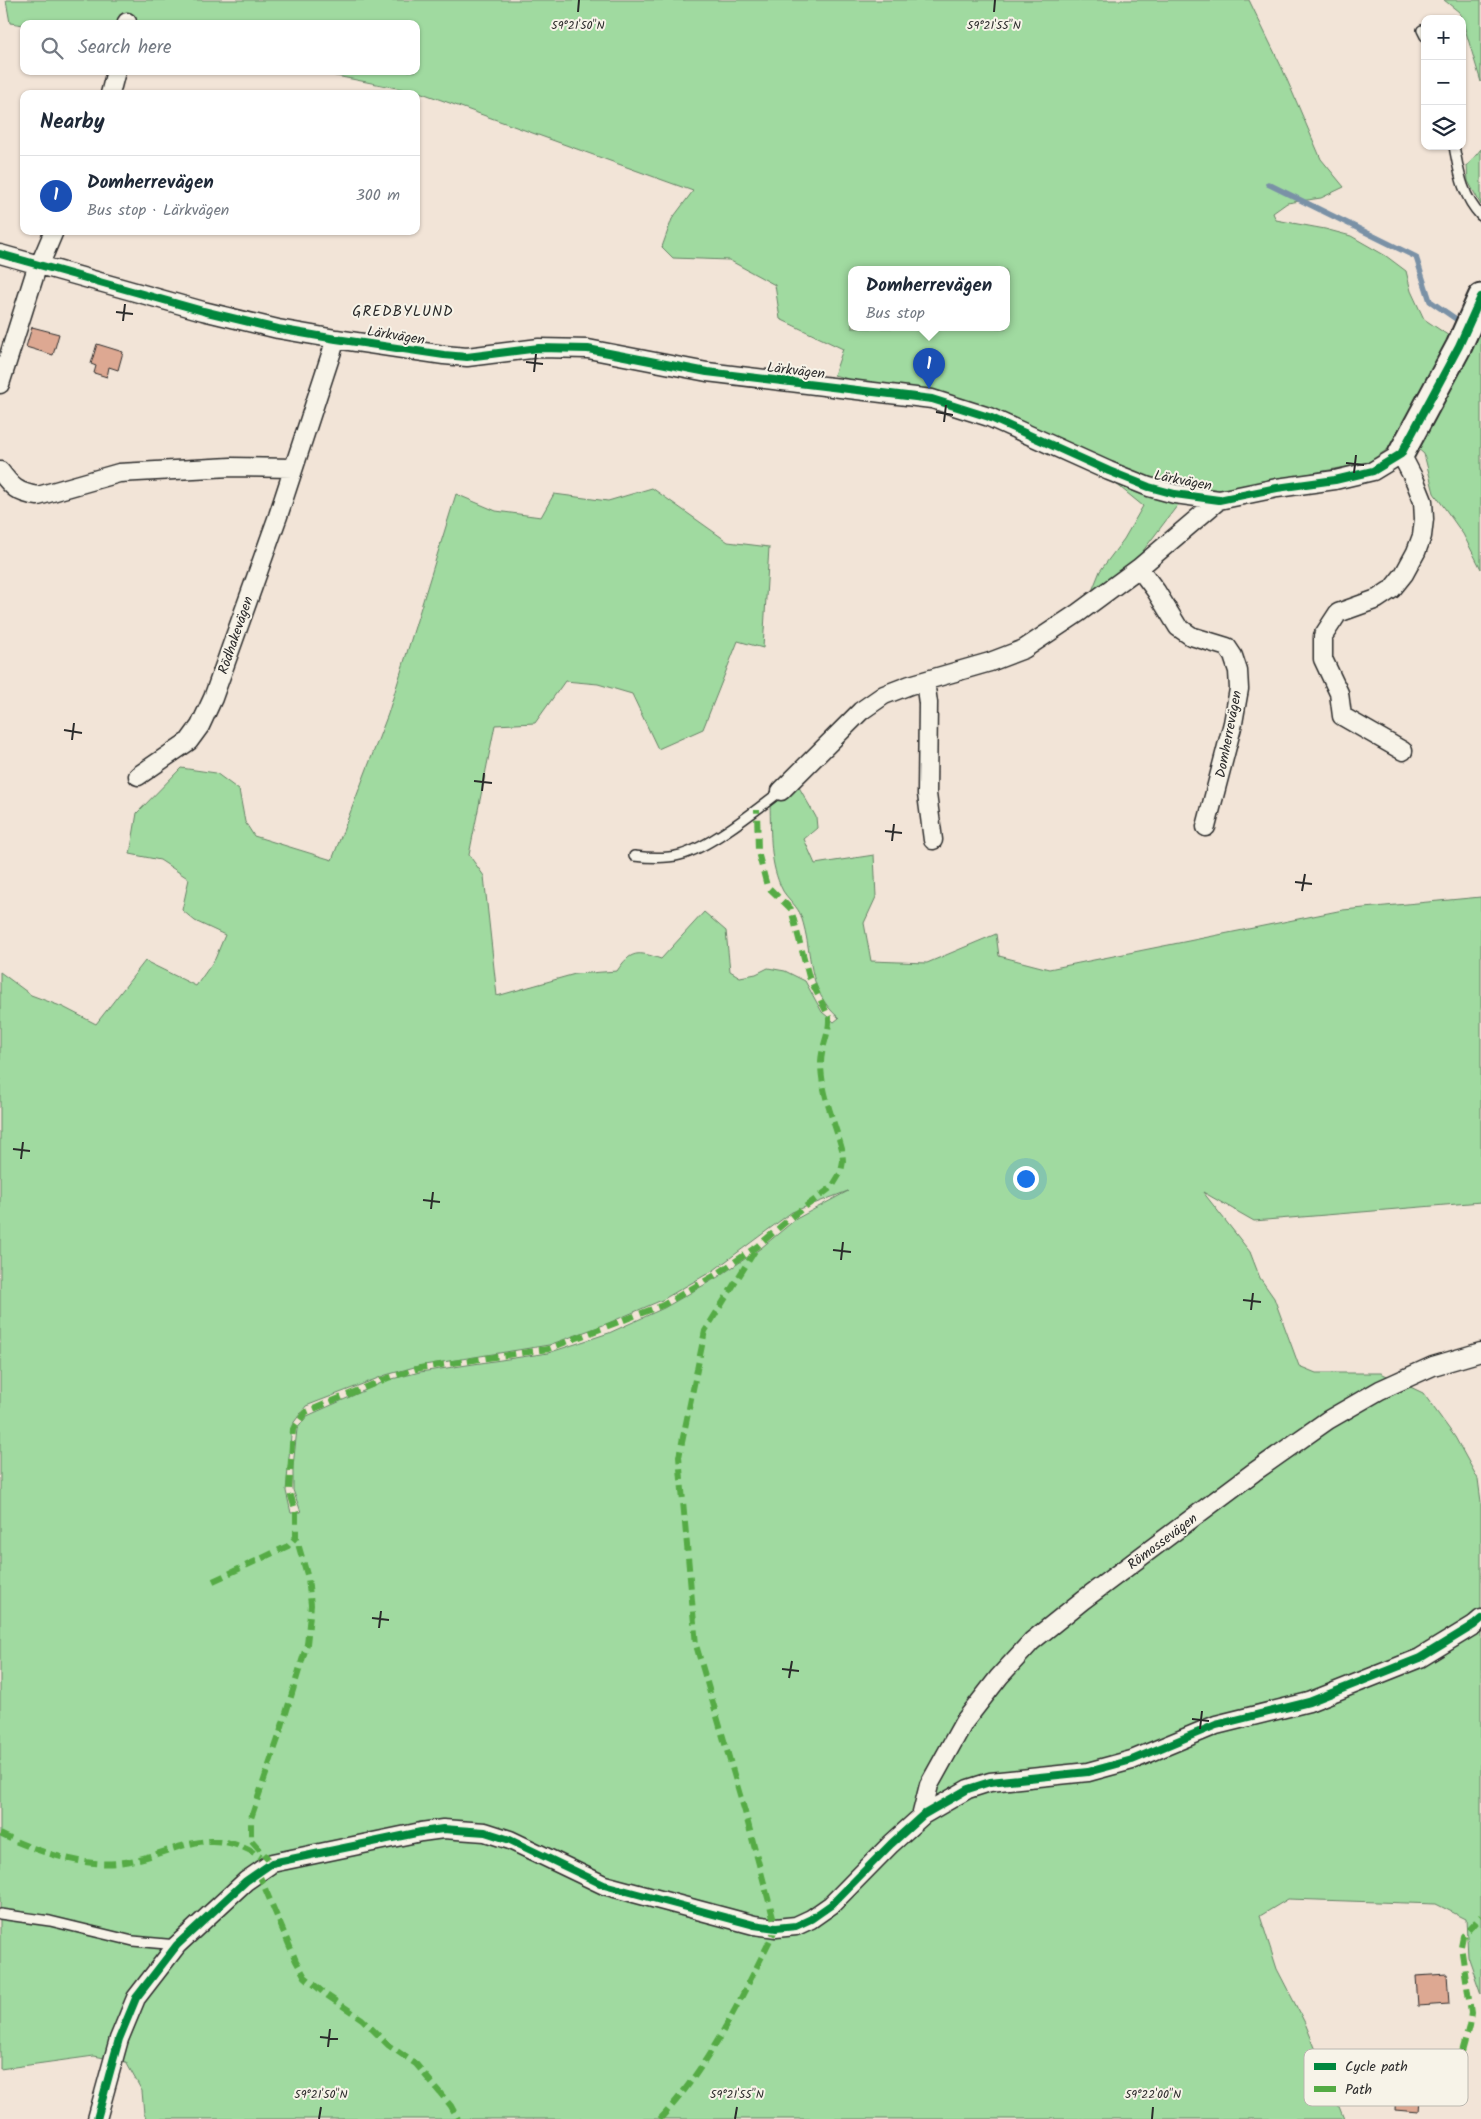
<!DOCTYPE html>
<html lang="en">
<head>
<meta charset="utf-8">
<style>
	:root { --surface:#fff; --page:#f6f6f7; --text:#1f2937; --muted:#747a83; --line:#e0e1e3; --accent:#1a73e8 }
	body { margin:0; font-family:Kalam,sans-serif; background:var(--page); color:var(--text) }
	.controls { position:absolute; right:15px; top:15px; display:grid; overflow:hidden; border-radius:10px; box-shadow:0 1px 4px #0004 }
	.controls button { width:45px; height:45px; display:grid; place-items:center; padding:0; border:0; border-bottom:1px solid var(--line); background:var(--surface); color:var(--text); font:25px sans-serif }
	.you { position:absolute; left:1025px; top:1178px; width:18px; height:18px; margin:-12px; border:4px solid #fff; border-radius:50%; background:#1a73e8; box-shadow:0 0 0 8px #1a73e833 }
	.badge { display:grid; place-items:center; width:32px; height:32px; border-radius:50%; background:var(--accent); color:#fff; font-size:16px; font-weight:700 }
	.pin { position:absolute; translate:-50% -41px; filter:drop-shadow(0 1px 2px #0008) }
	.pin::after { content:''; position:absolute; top:26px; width:18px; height:15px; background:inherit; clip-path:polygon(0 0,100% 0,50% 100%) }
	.popup { position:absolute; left:848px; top:266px; width:162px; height:65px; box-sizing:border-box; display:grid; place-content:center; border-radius:10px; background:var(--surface); filter:drop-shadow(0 1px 4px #0005); font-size:16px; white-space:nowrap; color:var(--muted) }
	.popup b { font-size:19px; color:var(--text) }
	.popup::after { content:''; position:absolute; left:50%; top:100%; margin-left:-10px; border:10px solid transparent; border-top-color:var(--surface) }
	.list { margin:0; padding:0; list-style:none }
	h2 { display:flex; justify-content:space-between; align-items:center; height:65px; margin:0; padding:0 20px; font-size:21px }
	h2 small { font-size:16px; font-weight:400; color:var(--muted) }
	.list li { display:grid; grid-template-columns:32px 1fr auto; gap:15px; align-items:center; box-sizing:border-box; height:80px; padding:0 20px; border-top:1px solid var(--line) }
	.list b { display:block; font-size:19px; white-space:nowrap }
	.list p { margin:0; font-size:16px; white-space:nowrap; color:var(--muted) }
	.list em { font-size:16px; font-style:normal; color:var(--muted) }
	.icon { flex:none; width:28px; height:28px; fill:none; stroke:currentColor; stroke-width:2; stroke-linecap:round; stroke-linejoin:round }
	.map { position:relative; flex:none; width:1481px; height:2119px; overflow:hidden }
	.search { position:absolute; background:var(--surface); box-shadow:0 1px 4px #0004; left:20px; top:20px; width:400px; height:55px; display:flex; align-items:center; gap:12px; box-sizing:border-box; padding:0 18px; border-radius:10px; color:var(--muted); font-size:19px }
	.panel { position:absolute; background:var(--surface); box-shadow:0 1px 4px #0004; left:20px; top:90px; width:400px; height:145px; border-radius:10px }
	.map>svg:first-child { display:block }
	.green { fill:#a0daa0; stroke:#668266; fill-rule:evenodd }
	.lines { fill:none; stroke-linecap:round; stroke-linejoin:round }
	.stream { stroke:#7a91a6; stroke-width:5.5 }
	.building { fill:#dda892; stroke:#2b2b2b }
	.lane-casing { stroke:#2b2b2b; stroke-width:12 }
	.street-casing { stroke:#2b2b2b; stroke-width:21 }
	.secondary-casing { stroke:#2b2b2b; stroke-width:29 }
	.lane { stroke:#f7f3e8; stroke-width:9 }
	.street { stroke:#f7f3e8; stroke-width:18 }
	.secondary { stroke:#f7f3e8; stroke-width:25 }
	.quiet { stroke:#54ab44; stroke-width:6; stroke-dasharray:12 6; stroke-linecap:butt }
	.cycleway-casing { stroke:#f7f3e8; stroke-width:11 }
	.cycleway { stroke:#00873e; stroke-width:8 }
	.ticks { fill:none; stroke:#2b2b2b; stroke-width:2 }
	.labels { text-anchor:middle; stroke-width:4; stroke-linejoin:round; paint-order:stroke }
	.street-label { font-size:14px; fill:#2b2b2b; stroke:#f7f3e8 }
	.neighbourhood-label { font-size:15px; letter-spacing:1px; fill:#2b2b2b; stroke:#f7f3e8 }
	.key { fill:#f7f3e8; stroke:#bab7af; stroke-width:1 }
	.key-label { font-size:14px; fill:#2b2b2b }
	.ticks-label { font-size:12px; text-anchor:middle; fill:#2b2b2b; stroke:#f7f3e8; stroke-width:4; stroke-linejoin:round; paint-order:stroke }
</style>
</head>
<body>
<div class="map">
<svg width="1481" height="2119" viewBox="0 0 1481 2119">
	<rect width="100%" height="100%" fill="#f2e4d7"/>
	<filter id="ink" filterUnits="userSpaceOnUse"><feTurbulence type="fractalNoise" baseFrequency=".02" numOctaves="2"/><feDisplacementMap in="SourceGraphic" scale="10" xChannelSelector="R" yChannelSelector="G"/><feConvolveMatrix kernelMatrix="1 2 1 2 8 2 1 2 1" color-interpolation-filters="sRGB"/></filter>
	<g filter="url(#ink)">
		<!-- green -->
		<path class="green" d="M 6,0 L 1249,0 L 1282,68 L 1321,159 L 1344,187 L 1321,198 L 1287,203 L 1273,213 L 1276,220 L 1325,229 L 1351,236 L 1386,256 L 1406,271 L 1411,291 L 1424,319 L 1452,338 L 1481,325 L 1481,569 L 1463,534 L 1434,493 L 1424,454 L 1416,447 L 1391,447 L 1367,463 L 1205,493 L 1194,492 L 1177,506 L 1130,568 L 1090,596 L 1100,571 L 1124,539 L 1143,506 L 1110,479 L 997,421 L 834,375 L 843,349 L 780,319 L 775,285 L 729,260 L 673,258 L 662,247 L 672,219 L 693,191 L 422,93 L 311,71 L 416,71 L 416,24 L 24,25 L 10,23 ZM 852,270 L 1006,270 L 1006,328 L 852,328 Z
			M 1444,0 L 1481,0 L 1481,82 L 1462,19 L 1459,12 Z
			M 1481,149 L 1481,205 L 1468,181 L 1467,166 Z
			M 652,488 L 728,542 L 769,547 L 763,648 L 738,641 L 703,729 L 658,749 L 632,694 L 598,684 L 565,681 L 535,723 L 495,725 L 469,855 L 484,876 L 497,996 L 575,974 L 617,971 C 631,950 638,951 661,959 L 704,912 L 726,931 L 730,971 L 740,977 L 756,974 L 768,968 L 785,971 L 805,981 L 822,1012 L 834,1022 L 839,1018 C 805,989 814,954 801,916 C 798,907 788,899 783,891 C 769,864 771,834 770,804 L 796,782 L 816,817 L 817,828 L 804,839 L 815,864 L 874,855 L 876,897 L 864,923 L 871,961 L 927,963 L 996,934 L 999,956 L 1049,969 L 1343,910 L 1481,897 L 1481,1202 L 1254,1221 L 1203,1192 L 1250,1252 L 1260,1278 L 1274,1298 L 1299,1366 L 1316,1373 L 1381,1373 L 1423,1393 L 1455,1437 L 1478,1479 L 1481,1502 L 1481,1994 L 1468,1957 L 1466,1919 L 1436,1904 L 1288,1899 L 1260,1916 L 1277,1969 L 1305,2023 L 1344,2119 L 147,2119 L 144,2114 L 142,2091 L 126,2062 L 94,2056 L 0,2069 L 0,972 L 31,995 L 63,1007 L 96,1024 L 145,961 L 196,986 L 215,959 L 225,935 L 195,921 L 182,910 L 189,879 L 160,860 L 130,854 L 137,813 L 181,768 L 216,773 L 239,790 L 245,822 L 254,836 L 332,860 L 388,714 L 456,494 L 496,511 L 541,517 L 554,494 L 608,501 ZM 848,1191 L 796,1219 L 761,1248 L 718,1277 L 664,1308 L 609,1333 L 548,1353 L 420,1372 L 388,1380 L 307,1416 L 297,1429 L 293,1467 L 293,1490 L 301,1512 L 291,1513 L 286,1491 L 292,1425 L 306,1406 L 386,1375 L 418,1366 L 549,1345 L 606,1324 L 662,1300 L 714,1270 L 792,1212 Z"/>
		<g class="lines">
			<!-- stream -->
			<path class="stream" d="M 1268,184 L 1416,257 L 1430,301 L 1456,319"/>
		</g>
		<!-- building -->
		<path class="building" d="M 32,327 L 59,334 L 53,355 L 26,347 Z
			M 97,344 L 123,352 L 118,370 L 109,367 L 107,377 L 94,373 L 96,366 L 91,364 Z
			M 1447,1974 L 1449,2004 L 1418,2006 L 1416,1976 Z
			M 1398,2067 L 1422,2069 L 1419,2112 L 1395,2110 Z"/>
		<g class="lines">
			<defs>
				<path id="lane" d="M 1422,30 L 1425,36
					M 1454,146 C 1459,172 1462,196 1481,216
					M 634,856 C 650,858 665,859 680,855 C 709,848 756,810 781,791
					M 0,1914 L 50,1921 L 133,1941 L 177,1945"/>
				<path id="street" d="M 127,24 L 127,22
					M 110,94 L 116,71
					M 0,254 L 203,311 L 278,329 L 336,339 L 444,355 L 467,357 L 539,348 L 588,349 L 707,372 L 932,399 L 989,417 L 1109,471 L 1149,487 L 1175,494 L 1219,500 L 1277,488 L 1335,480 L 1373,471 L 1401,454 L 1415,481 L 1423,501 L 1424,519 L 1422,536 L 1416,552 L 1404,574 L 1392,589 L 1377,599 L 1338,613 L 1323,636 L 1323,659 L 1339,693 L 1342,716 L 1403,751
					M 40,264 L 54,231
					M 0,384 L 38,264
					M 0,471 C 12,487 17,493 38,496 L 119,473 L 231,467 L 293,468
					M 1139,568 L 1156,591 L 1178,627 L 1191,636 L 1227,647 L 1233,656 L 1238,671 L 1239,689 L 1233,723 L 1206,827
					M 925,681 L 928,703 L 927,794 L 933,840
					M 138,776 L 189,741 L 200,726 L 213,698 L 278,516 L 336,339
					M 781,791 L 861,711 L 884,695 L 910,685 L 990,662 L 1024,649 L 1078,613 L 1139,568 L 1219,500
					M 921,1817 L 929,1785 L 964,1722 L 999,1677 L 1032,1641 L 1083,1600 L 1254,1472 L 1328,1420 L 1380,1390 L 1433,1366 L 1481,1352
					M 97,2119 L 119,2039 L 136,1998 L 177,1945 L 246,1881 L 272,1863 L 421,1832 L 443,1829 L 485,1832 L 510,1840 L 604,1885 L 754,1925 L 776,1928 L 796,1926 L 811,1919 L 831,1905 L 891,1844 L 923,1815 L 968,1789 L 990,1782 L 1088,1772 L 1132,1760 L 1216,1725 L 1309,1702 L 1420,1658 L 1474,1625 L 1481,1619"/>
				<path id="secondary" d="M 1401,454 L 1459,346 L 1481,297"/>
			</defs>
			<!-- lane casing -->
			<use href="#lane" class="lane-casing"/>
			<!-- street casing -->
			<use href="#street" class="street-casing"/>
			<!-- secondary casing -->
			<use href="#secondary" class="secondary-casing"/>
			<!-- lane -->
			<use href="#lane" class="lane"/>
			<!-- street -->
			<use href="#street" class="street"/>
			<!-- secondary -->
			<use href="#secondary" class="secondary"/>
			<!-- quiet -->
			<path class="quiet" d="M 213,1581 L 288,1546 L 296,1537 L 296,1512 L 289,1490 L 293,1429 L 306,1412 L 388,1378 L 420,1368 L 548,1349 L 663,1305 L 717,1274 L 759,1245 L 794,1215 L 832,1187 L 841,1172 L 843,1161 L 842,1149 C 834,1121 821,1092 821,1063 C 821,1047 830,1033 829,1017 L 809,977 L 791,909 L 767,886 L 758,852 L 757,810
				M 0,1834 C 32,1850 82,1867 118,1863 C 175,1856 205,1821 261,1857
				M 272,1863 L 251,1840 L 251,1818 L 279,1736 L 307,1644 L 311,1605 L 308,1578 L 296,1537
				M 258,1872 L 296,1961 L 305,1977 L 325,1994 L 362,2019 L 388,2045 L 416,2064 L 451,2106 L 458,2119
				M 1462,2052 L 1469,2026 L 1471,2013 L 1461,1946 L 1463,1936 L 1481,1916
				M 660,2119 C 711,2065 743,1994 776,1928 L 745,1812 L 696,1645 L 679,1457 L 705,1331 L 756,1249"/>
			<defs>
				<path id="cycleway" d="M 0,254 L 203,311 L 278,329 L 336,339 L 444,355 L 467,357 L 539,348 L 588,349 L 707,372 L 932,399 L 989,417 L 1109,471 L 1149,487 L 1175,494 L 1219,500 L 1277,488 L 1335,480 L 1373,471 L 1401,454 L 1459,346 L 1481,297
					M 97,2119 L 119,2039 L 136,1998 L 177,1945 L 246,1881 L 272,1863 L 421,1832 L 443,1829 L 485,1832 L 510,1840 L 604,1885 L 754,1925 L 776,1928 L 796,1926 L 811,1919 L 831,1905 L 891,1844 L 923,1815 L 968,1789 L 990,1782 L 1088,1772 L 1132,1760 L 1216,1725 L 1309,1702 L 1420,1658 L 1474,1625 L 1481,1619"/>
			</defs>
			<!-- cycleway casing -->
			<use href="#cycleway" class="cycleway-casing"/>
			<!-- cycleway -->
			<use href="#cycleway" class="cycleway"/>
		</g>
	</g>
	<!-- ticks -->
	<path class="ticks" d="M 578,12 L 579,0M 994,12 L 995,0M 116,312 L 133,314M 123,321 L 125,304M 526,362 L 543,364M 534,372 L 536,354M 936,412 L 953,415M 944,422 L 946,405M 1346,463 L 1364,465M 1354,473 L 1356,455M 64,730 L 82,733M 72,740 L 74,723M 474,781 L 492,783M 482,791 L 484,773M 885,831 L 902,833M 892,841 L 894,824M 1295,882 L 1312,884M 1302,891 L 1305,874M 13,1149 L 30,1151M 21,1159 L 23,1142M 423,1200 L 440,1202M 431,1209 L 433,1192M 833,1250 L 851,1252M 841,1260 L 843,1242M 1243,1300 L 1261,1302M 1251,1310 L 1253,1293M 372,1618 L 389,1620M 379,1628 L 381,1611M 782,1669 L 799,1671M 789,1678 L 792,1661M 1192,1719 L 1209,1721M 1200,1729 L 1202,1711M 320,2037 L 338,2039M 328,2047 L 330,2029M 319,2119 L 321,2107M 735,2119 L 737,2107M 1152,2119 L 1153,2107"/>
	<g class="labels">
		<!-- street labels -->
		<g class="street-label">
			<text transform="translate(396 335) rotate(9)" y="5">Lärkvägen</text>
			<text transform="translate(796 370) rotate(7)" y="5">Lärkvägen</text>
			<text transform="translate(1183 480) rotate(11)" y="5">Lärkvägen</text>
			<text transform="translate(235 635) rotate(-71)" y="5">Rödhakevägen</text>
			<text transform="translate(1228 734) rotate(-79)" y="5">Domherrevägen</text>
			<text transform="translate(1162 1541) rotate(-37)" y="5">Römossevägen</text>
		</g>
		<!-- neighbourhood labels -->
		<g class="neighbourhood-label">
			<text x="403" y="316">GREDBYLUND</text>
		</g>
	</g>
	<!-- legend -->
	<rect x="1304" y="2049" width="164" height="57" rx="8" class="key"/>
	<rect x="1314" y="2063" width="22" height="7" fill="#00873e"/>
	<rect x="1314" y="2086" width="22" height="6" fill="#54ab44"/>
	<g class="key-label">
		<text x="1345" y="2071">Cycle path</text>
		<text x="1345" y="2094">Path</text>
	</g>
	<g class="ticks-label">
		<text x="578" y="29">59°21'50"N</text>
		<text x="994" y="29">59°21'55"N</text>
		<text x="321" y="2098">59°21'50"N</text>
		<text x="737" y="2098">59°21'55"N</text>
		<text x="1153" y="2098">59°22'00"N</text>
	</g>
</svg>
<div class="controls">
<button>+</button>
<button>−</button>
<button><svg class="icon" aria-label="layers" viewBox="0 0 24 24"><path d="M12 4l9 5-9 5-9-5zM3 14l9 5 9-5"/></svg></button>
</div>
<div class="you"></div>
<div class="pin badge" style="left:929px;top:389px;background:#1a4fb4">1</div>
<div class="popup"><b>Domherrevägen</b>Bus stop</div>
<div class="search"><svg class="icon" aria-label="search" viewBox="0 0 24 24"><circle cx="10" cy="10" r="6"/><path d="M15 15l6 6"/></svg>Search here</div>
<section class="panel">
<h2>Nearby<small></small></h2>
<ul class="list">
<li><span class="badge" style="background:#1a4fb4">1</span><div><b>Domherrevägen</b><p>Bus stop · Lärkvägen</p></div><em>300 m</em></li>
</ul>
</section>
</div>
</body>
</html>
